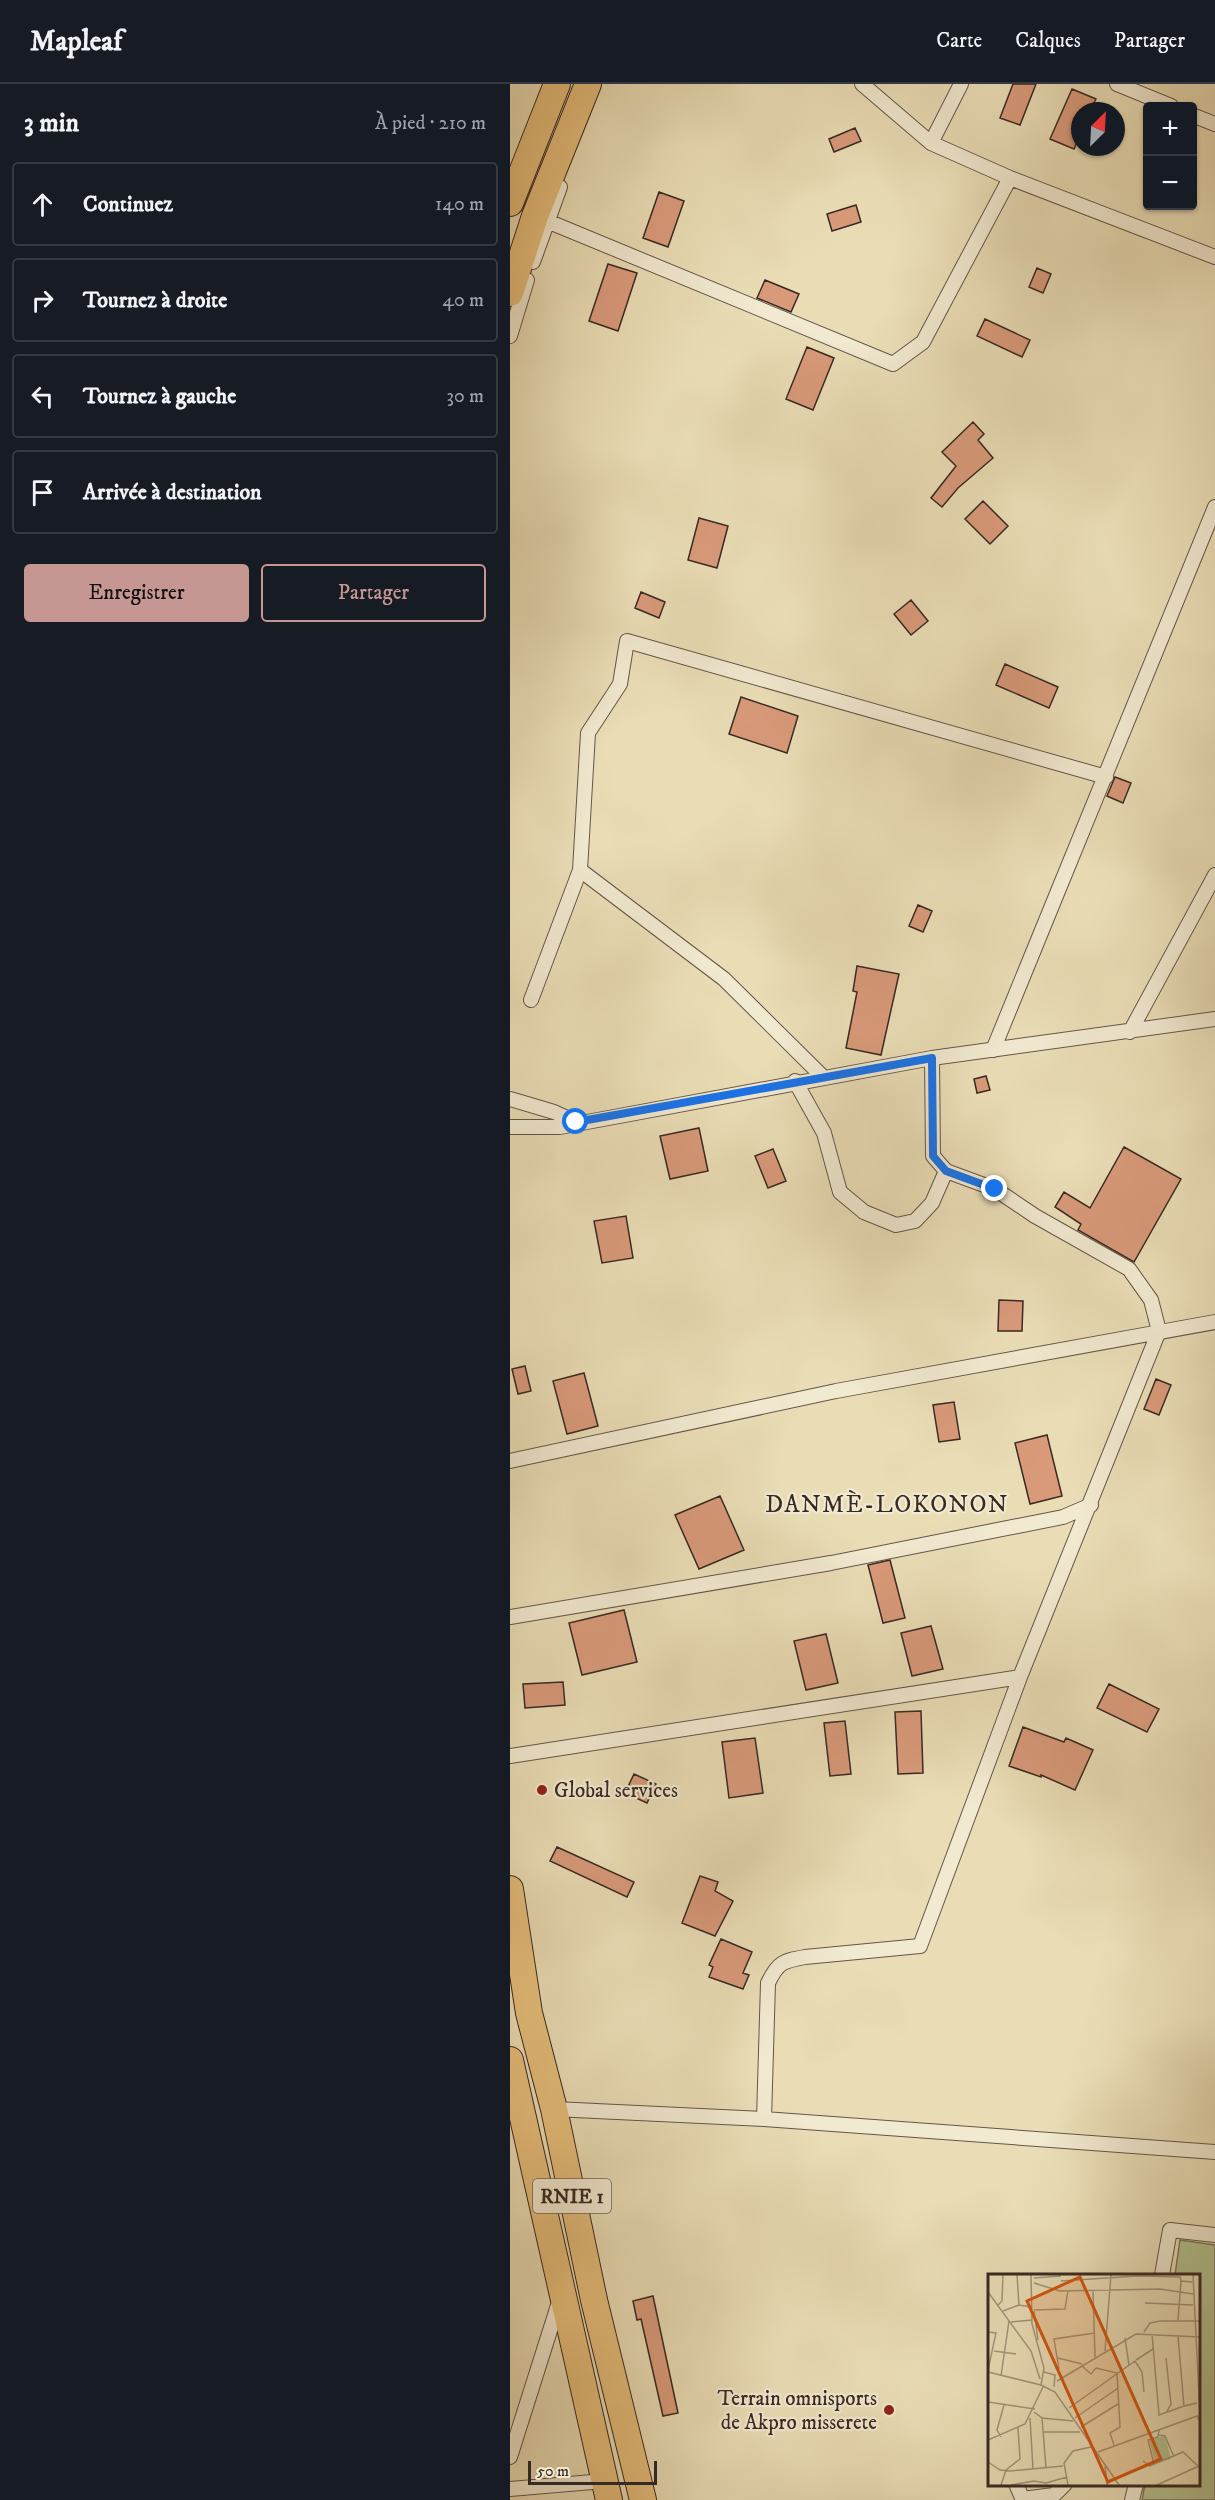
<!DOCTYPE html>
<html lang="fr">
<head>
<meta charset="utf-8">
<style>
	:root { --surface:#171b24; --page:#242831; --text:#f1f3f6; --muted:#9ea1a6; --line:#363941; --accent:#c59692 }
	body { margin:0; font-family:"IM FELL DW Pica",serif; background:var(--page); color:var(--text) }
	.controls { position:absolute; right:18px; top:18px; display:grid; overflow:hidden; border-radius:6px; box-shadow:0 2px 4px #0004 }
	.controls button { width:54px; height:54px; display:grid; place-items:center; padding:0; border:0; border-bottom:2px solid var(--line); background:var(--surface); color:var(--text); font:30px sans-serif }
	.compass { position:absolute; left:561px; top:18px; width:54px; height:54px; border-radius:50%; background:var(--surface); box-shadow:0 2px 4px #0004; rotate:24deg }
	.scale { position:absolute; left:18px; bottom:15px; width:129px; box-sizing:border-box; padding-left:6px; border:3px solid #372923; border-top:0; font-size:16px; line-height:21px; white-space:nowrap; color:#372923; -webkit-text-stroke:4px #f1e9d0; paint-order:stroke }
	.stop { position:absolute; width:18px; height:18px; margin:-14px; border:4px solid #1a73e8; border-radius:50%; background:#fff }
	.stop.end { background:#1a73e8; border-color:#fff; box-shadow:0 2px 6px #0008 }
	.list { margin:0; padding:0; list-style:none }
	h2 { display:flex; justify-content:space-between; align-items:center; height:78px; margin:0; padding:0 24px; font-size:26px }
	h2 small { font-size:20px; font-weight:400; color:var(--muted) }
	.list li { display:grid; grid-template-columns:39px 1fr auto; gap:18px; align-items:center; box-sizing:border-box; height:84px; margin:0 12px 12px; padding:0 12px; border:2px solid var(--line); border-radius:6px }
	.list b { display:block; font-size:22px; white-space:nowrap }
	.list em { font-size:20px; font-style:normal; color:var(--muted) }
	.actions { display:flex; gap:12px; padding:18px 24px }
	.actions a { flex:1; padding:14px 0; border:2px solid var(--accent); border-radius:6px; text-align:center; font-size:21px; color:var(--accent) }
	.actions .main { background:var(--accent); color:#111 }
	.icon { flex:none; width:33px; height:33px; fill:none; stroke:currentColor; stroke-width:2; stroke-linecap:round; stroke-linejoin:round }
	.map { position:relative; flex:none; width:705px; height:2416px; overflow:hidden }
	header { display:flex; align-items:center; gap:36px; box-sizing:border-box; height:84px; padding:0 30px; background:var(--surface); border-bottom:2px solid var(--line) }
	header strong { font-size:28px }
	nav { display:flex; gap:33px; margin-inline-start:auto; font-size:21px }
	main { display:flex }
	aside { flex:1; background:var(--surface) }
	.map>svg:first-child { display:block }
	.green { fill:#b4c291; stroke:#76765a; stroke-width:1.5 }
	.building { fill:#d99a7a; stroke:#372923; stroke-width:1.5 }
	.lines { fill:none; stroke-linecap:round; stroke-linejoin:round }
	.street-casing { stroke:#645648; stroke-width:16 }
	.highway-casing { stroke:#372923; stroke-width:28 }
	.street { stroke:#f1e9d0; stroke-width:14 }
	.highway { stroke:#e5be7b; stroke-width:26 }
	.route { stroke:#1a73e8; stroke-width:8 }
	.poi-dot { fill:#8f2418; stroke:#f1e9d0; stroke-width:2 }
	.labels { text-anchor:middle; stroke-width:4.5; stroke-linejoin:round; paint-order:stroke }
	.shield { fill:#f1e9d0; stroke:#6f6357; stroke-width:1.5 }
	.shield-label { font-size:20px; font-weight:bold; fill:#372923 }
	.poi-label { font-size:21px; fill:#372923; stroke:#f1e9d0; text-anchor:start }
	.quarter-label { font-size:24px; letter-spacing:1.5px; fill:#372923; stroke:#f1e9d0 }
	.inset-road { fill:none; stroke:#a2957b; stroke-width:1.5 }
	.view { fill:#d6540e; fill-opacity:0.15; stroke:#d6540e; stroke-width:3 }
	.inset-edge { fill:none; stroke:#372923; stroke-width:3 }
</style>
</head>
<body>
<header>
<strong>Mapleaf</strong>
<nav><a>Carte</a><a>Calques</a><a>Partager</a></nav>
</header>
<main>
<aside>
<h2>3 min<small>À pied · 210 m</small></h2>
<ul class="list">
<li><svg class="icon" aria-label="ahead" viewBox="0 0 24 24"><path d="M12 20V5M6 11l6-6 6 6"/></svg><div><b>Continuez</b></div><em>140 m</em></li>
<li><svg class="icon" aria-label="right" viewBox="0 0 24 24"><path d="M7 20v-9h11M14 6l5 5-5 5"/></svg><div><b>Tournez à droite</b></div><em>40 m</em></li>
<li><svg class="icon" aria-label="left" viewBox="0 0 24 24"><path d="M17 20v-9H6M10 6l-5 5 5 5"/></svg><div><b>Tournez à gauche</b></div><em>30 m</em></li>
<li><svg class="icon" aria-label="arrive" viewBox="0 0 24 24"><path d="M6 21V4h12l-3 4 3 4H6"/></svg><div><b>Arrivée à destination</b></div></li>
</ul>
<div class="actions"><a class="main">Enregistrer</a><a>Partager</a></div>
</aside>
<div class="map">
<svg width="705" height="2416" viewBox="0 0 705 2416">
	<rect width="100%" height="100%" fill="#eaddb6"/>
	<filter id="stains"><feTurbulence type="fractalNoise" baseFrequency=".00333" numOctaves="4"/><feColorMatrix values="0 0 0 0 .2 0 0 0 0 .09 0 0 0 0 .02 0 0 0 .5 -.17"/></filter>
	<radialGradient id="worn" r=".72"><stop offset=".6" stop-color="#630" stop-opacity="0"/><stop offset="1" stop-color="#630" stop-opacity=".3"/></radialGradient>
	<!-- green -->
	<path class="green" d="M 670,2156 L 705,2161 L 705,2416 L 632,2416 L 635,2400 L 688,2400 L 688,2191 L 665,2191 Z"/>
	<!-- building -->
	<path class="building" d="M 503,0 L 526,0 L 510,41 L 490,34 Z
		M 562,5 L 586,15 L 580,27 L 570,27 L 570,51 L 564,65 L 540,55 Z
		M 345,44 L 351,57 L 324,68 L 319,55 Z
		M 149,108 L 174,117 L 158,163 L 133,154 Z
		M 346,121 L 351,138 L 322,147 L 317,130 Z
		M 98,180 L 127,189 L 108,247 L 79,237 Z
		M 527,184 L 541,190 L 533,209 L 519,203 Z
		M 255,196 L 289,210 L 281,228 L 247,214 Z
		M 475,235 L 520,256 L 512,273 L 467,252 Z
		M 297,263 L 324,274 L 303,326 L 276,315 Z
		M 463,338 L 474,350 L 468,356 L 483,374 L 448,404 L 432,423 L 421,414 L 446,382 L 432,368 Z
		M 473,417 L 498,442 L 480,460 L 455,435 Z
		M 189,434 L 218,442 L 207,484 L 178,476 Z
		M 131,508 L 155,518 L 149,534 L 125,524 Z
		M 401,516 L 418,537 L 401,551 L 384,530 Z
		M 495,580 L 548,603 L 539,624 L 486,601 Z
		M 231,613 L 288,632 L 277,669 L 219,650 Z
		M 605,693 L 621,699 L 613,719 L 597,712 Z
		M 408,821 L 422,827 L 413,848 L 399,842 Z
		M 347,882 L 389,890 L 371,971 L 336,964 L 347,908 L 343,907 Z
		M 476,992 L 480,1006 L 467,1009 L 464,995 Z
		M 189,1044 L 198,1087 L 160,1095 L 150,1052 Z
		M 614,1063 L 671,1095 L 624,1178 L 568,1146 L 571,1140 L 545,1123 L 554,1108 L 580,1124 Z
		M 263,1065 L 276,1097 L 258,1104 L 245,1072 Z
		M 116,1132 L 123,1174 L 92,1179 L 84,1137 Z
		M 489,1216 L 513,1217 L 512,1247 L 488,1247 Z
		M 15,1282 L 21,1307 L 8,1310 L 2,1285 Z
		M 74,1289 L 88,1342 L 57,1350 L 43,1297 Z
		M 646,1295 L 661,1301 L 649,1331 L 634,1325 Z
		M 444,1318 L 450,1355 L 429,1358 L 423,1321 Z
		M 537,1351 L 552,1412 L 520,1420 L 505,1359 Z
		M 210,1412 L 234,1466 L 189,1485 L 165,1431 Z
		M 380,1476 L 395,1534 L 373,1539 L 358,1481 Z
		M 114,1526 L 127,1578 L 72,1591 L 59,1539 Z
		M 421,1542 L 433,1585 L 402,1592 L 391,1549 Z
		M 316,1550 L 328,1599 L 296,1606 L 284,1557 Z
		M 53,1598 L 55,1621 L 15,1624 L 13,1600 Z
		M 599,1600 L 649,1625 L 637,1648 L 587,1624 Z
		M 411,1627 L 413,1689 L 388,1690 L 385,1628 Z
		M 335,1637 L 341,1690 L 320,1692 L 314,1639 Z
		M 513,1643 L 554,1658 L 556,1654 L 583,1666 L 565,1706 L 531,1691 L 531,1693 L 499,1682 Z
		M 245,1654 L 253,1709 L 219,1714 L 212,1658 Z
		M 124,1690 L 146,1700 L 137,1719 L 115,1709 Z
		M 47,1763 L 124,1798 L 117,1813 L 40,1777 Z
		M 190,1792 L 208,1798 L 205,1807 L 223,1817 L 205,1852 L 172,1839 Z
		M 211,1855 L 242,1868 L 233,1889 L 239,1891 L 233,1905 L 199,1893 L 203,1883 L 199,1881 Z
		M 143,2212 L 168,2329 L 153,2332 L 131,2235 L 127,2236 L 123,2217 Z"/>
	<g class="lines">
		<defs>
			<path id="street" d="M 352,0 L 421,59 L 500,94 L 705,173
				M 607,0 L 661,22
				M 682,31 L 705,40
				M 421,59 L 451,0
				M 37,137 L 383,280 L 413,258 L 500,94
				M 23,178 L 50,103
				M 0,252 L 17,196
				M 70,786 L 214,895 L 312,992
				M 21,916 L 70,786 L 78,649 L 110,600 L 117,557 L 596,693
				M 620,948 L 705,791
				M 483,966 L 705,423
				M 285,997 L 314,1049 L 330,1108 L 354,1128 L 386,1141 L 405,1137 L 422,1119 L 436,1087
				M 0,1015 L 44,1028 L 66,1038
				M 0,1043 L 50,1043 L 422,974 L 705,935
				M 0,1377 L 326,1307 L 705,1238
				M 0,1533 L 321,1479 L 553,1433 L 581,1421
				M 0,1672 L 510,1593
				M 44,2025 L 254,2035 L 705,2068
				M 254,2035 L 258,1899 C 268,1878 273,1877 295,1873 L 410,1862 L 510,1593 L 649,1247 L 641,1216 L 619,1185 L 525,1132 L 485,1105 L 436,1087 L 423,1072 L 422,974
				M 652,2191 L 660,2146 L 705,2151
				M 0,2373 L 50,2215
				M 506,2400 L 513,2416
				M 0,2405 L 94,2397
				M 512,2415 L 544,2411 L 555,2400
				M 622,2416 L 626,2400"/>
			<path id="highway" d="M 0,119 L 47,0
				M 0,209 L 25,132 L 78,0
				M 0,1805 L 19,1929 L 44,2025 L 84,2216 L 133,2416
				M 0,1976 L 99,2416"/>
		</defs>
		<!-- street casing -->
		<use href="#street" class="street-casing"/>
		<!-- highway casing -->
		<use href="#highway" class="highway-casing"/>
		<!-- street -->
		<use href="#street" class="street"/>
		<!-- highway -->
		<use href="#highway" class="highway"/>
	</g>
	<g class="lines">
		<!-- route -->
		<path class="route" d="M 66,1038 L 422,974 L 423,1072 L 436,1087 L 485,1105"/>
	</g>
	<!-- markers -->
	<g class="poi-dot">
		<circle cx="32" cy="1706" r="6"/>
		<circle cx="379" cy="2326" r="6"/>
	</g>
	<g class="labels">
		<!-- shield labels -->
		<rect class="shield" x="23" y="2095" width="78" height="34" rx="4.5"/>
		<g class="shield-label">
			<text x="62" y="2119">RNIE 1</text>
		</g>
		<!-- poi labels -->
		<g class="poi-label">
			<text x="44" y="1713">Global services</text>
			<text x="367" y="2321" text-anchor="end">Terrain omnisports<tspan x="367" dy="24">de Akpro misserete</tspan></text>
		</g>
		<!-- quarter labels -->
		<g class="quarter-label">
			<text x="377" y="1428">DANMÈ-LOKONON</text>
		</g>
	</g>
	<!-- overview -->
	<g transform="translate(478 2190)">
		<rect width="212" height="212" fill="#eaddb6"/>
		<path d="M 177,162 L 183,185 L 168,189 L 161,166 Z" fill="#b4c291"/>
		<path class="inset-road" d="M 29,1 L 31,31M 43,1 L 44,50 L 56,94 L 53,111 L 67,118 L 131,211M 205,1 L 212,141M 46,4 L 73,2M 73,7 L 149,2 L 192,3 L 193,7 L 204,8M 46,9 L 72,17 L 172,15 L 205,20M 105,16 L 107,83M 0,18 L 43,77 L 52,105M 157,29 L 205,31M 10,31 L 14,27 L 15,1M 46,36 L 77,35 L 80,17M 15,37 L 31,31 L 43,33M 46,37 L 50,66M 190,46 L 193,7M 23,48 L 44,46M 0,58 L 8,59 L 0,96M 156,58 L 162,49 L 172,47 L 212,47M 164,60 L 171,141 L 196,132M 190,62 L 196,132 L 209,129M 137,64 L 141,91M 6,77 L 28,80M 117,77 L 123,1M 70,84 L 94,90M 178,84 L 183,130 L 178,139M 148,86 L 165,75M 94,92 L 103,100 L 108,94M 108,94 L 129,99 L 132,153 L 122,159 L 126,171M 71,95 L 66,65 L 107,59M 0,98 L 53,111M 56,98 L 67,101 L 66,113M 13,102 L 21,47M 69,107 L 148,60 L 212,63M 0,128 L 47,135M 81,134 L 147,87 L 154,98 L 156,118M 46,138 L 54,144 L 58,194M 42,144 L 45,195M 54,144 L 85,147M 87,144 L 130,114M 93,153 L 130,130M 55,158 L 92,158M 171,161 L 177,162 L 186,183M 13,163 L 9,156 L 16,131M 0,166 L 37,150 L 55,113M 110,178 L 209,142 L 212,148M 155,187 L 162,192 L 195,178 L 210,192M 0,188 L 12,196 L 22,197 L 75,192M 166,190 L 160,166 L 170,163 L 171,156M 117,192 L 119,211M 13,211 L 18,196 L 32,185 L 30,154M 23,211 L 46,207 L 58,209 L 79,203M 80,211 L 76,189 L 85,177 L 103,173M 169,211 L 211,192"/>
		<path class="view" d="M 92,3 L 173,185 L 120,208 L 39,27 Z"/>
		<rect width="212" height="212" class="inset-edge"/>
	</g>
	<rect width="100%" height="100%" filter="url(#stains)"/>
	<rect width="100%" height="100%" fill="url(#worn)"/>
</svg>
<div class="controls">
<button>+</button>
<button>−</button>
</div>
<svg class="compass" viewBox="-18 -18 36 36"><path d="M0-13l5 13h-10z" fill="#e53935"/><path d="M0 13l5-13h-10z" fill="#9ea1a6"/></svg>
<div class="scale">50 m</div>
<div class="stop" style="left:66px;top:1038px"></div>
<div class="stop end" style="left:485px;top:1105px"></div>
</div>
</main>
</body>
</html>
